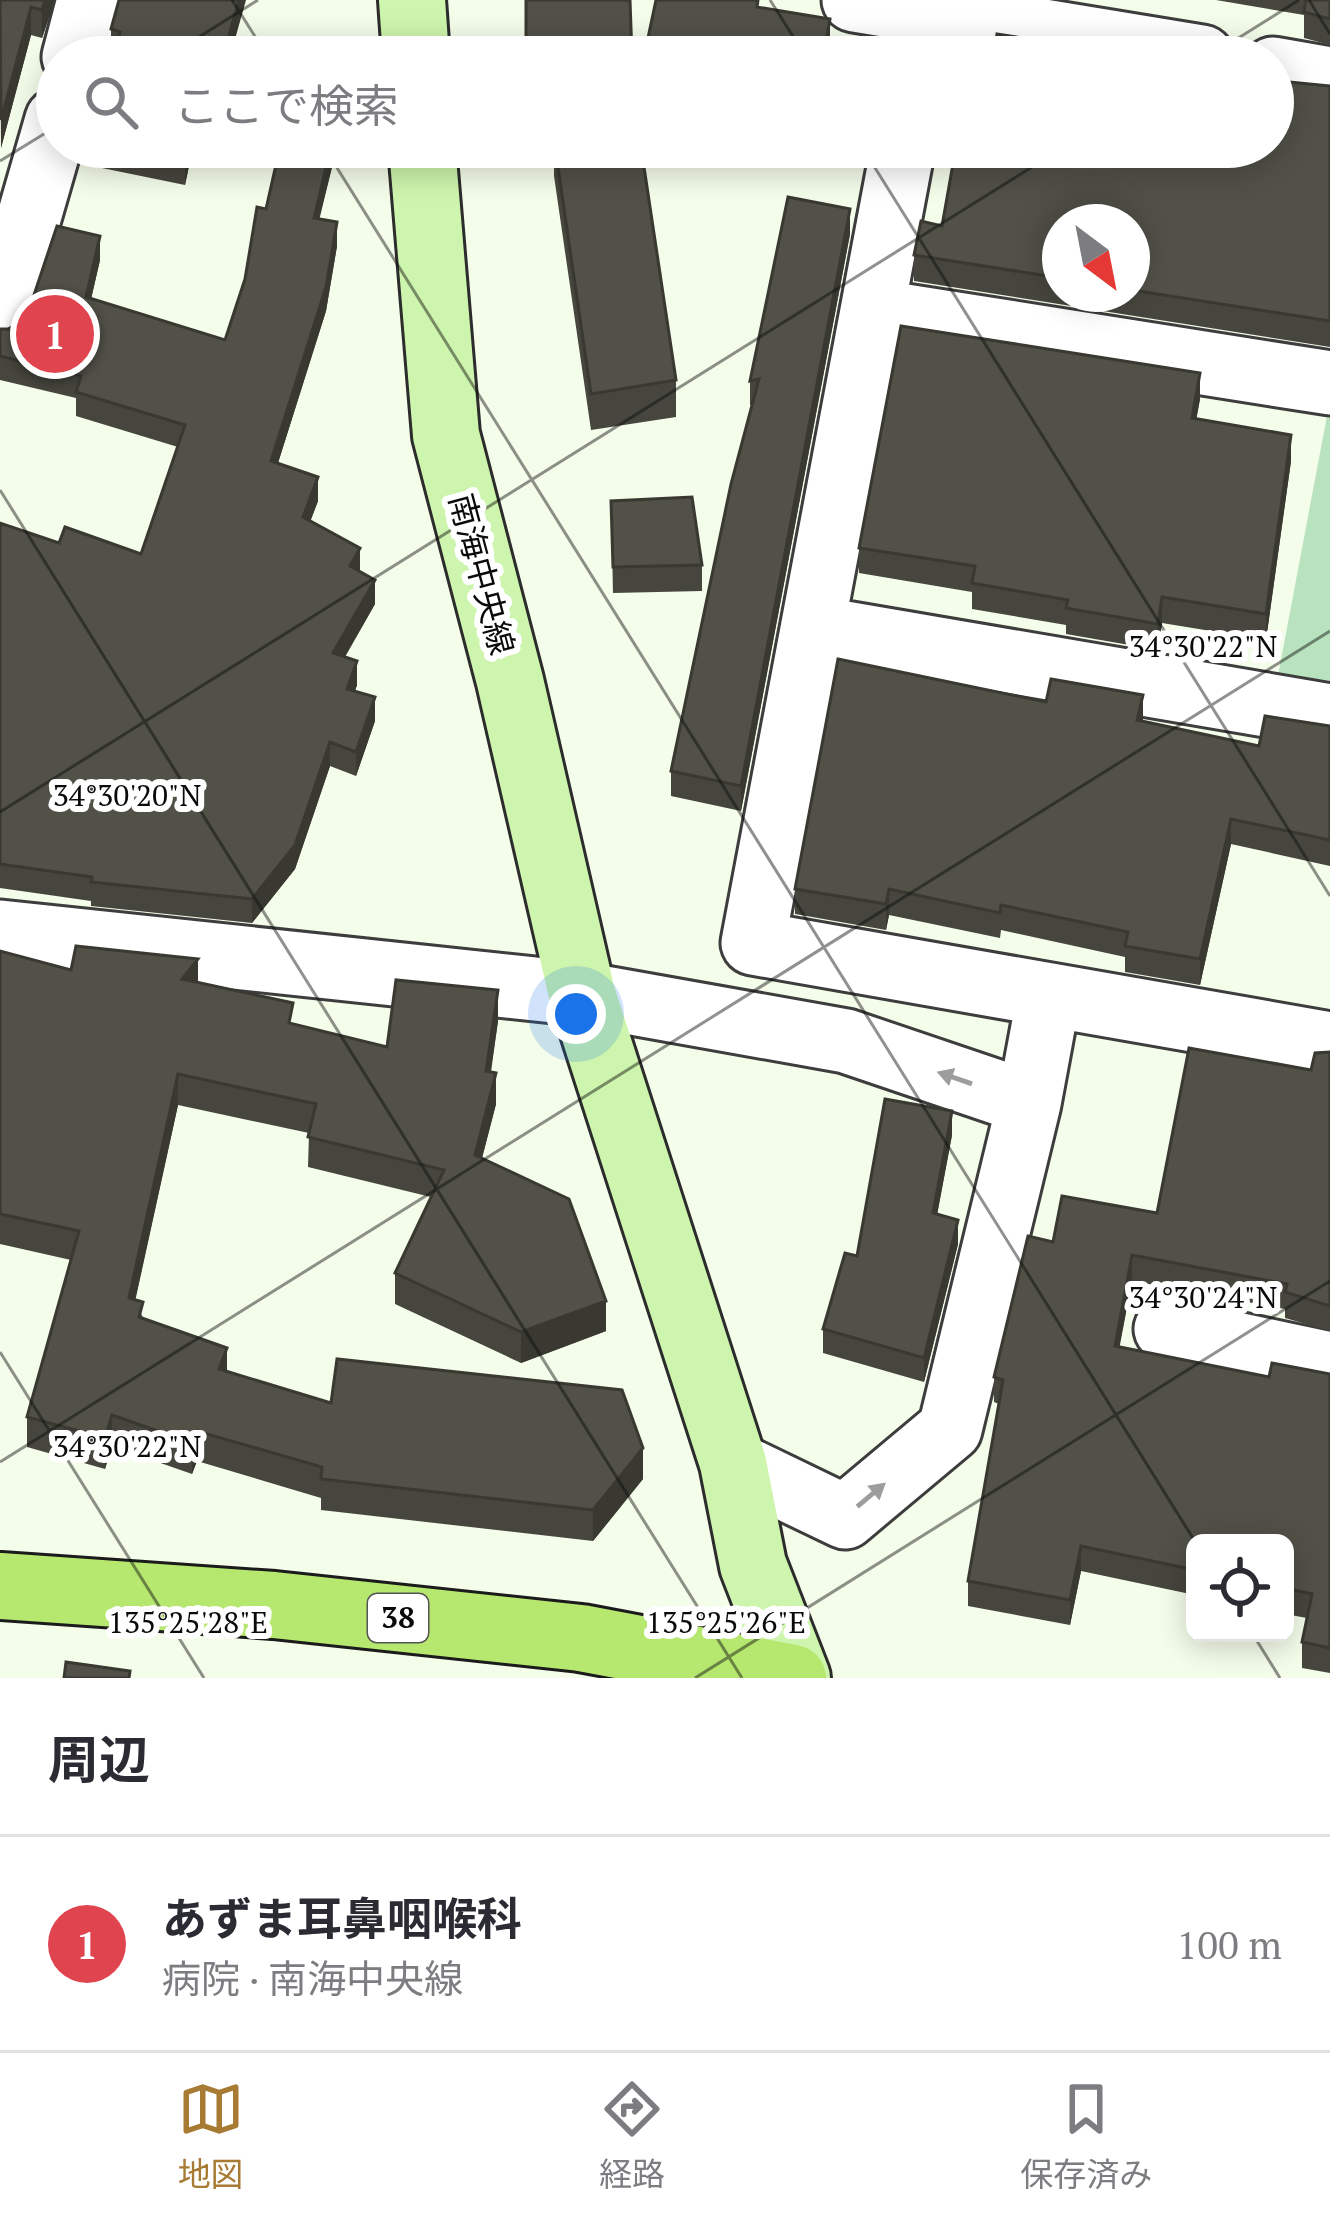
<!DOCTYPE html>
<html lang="ja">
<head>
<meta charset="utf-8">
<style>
	:root { --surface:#fff; --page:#f2f2f3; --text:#2b2b33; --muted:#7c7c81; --line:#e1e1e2; --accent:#a87b34 }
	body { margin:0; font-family:"PT Serif","Noto Sans JP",serif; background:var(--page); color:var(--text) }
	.controls { position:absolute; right:36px; bottom:36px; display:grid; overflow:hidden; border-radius:18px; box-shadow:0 6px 30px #0003 }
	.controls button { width:108px; height:108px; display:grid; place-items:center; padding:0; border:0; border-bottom:3px solid var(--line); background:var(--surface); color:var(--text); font:60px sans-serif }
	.compass { position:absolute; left:1042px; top:204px; width:108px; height:108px; border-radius:50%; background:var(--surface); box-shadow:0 6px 30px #0003; rotate:148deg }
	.you { position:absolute; left:576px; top:1014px; width:42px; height:42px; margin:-30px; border:9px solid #fff; border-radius:50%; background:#1a73e8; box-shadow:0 0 0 18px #1a73e833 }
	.badge { display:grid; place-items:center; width:78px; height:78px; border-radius:50%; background:var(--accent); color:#fff; font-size:39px; font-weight:700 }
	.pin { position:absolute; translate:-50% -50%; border:6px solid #fff; box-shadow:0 3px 12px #0006 }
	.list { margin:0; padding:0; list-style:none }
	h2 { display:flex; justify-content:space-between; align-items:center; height:156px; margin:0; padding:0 48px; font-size:51px }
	h2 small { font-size:39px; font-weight:400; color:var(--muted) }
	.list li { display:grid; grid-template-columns:78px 1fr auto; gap:36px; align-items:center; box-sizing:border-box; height:216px; padding:0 48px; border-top:3px solid var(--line) }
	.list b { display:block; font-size:45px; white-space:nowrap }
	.list p { margin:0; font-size:39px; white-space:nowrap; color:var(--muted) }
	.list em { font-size:39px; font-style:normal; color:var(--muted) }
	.icon { flex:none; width:66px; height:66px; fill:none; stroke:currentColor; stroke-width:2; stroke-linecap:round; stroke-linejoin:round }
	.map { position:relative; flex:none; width:1330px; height:1678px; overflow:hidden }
	.search { position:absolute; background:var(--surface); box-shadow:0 6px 30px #0003; left:36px; right:36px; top:36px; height:132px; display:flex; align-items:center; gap:30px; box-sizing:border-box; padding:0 42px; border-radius:66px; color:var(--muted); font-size:45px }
	.sheet { height:372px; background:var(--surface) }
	nav { display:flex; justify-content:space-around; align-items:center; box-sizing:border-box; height:168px; border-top:3px solid var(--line); background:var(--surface); font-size:33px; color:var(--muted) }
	nav a { display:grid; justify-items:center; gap:6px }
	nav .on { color:var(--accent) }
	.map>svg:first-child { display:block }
	.green { fill:#b9e2be }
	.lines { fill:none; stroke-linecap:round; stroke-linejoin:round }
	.street-casing { stroke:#3d3d3d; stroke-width:69 }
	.secondary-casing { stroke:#2c2c2c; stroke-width:72 }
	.primary-casing { stroke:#1b1b1b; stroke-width:72 }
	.street { stroke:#fff; stroke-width:63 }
	.secondary { stroke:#cef5ad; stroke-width:66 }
	.primary { stroke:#b6e76f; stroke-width:66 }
	.wall { fill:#46463e; fill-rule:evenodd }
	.shaded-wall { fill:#393932 }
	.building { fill:#515148; stroke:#393932; stroke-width:3 }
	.oneway { fill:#9d9d9d }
	.ticks { fill:none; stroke:#0a0a0a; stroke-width:3; stroke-opacity:0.45 }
	.labels { text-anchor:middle; stroke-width:12; stroke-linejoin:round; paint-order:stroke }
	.shield { fill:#fff; stroke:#545454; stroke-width:3 }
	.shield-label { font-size:30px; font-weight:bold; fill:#0a0a0a }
	.street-label { font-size:33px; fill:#0a0a0a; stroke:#fff }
	.ticks-label { font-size:30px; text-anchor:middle; fill:#0a0a0a; stroke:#fff; stroke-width:12; stroke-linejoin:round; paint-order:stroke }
</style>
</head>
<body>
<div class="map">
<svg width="1330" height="1678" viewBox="0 0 1330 1678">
	<rect width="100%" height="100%" fill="#f4fcea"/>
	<!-- green -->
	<path class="green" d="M 1327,416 L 1330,417 L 1330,689 L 1277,681 Z"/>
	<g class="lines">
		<defs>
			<path id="street" d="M 854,0 L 1202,57
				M 74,57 L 89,0
				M 1273,69 L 1330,79
				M 903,147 L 753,943 L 1330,1044
				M 874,311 L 1330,383
				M 0,318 L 57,120
				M 816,628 L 1330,716
				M 0,932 L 582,994 L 846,1041 L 1029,1103 L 950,1429 L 845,1517 L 733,1463
				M 1029,1103 L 1049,995
				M 1166,1329 L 1330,1364"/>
			<path id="secondary" d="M 412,0 L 416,57
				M 422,147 L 446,435 L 510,681 L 582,994 L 733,1463 L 753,1565 L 797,1678"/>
			<path id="primary" d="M 0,1586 L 274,1605 L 581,1638 L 793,1678"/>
		</defs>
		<!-- street casing -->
		<use href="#street" class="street-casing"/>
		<!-- secondary casing -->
		<use href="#secondary" class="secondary-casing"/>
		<!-- primary casing -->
		<use href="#primary" class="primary-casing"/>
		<!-- street -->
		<use href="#street" class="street"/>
		<!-- secondary -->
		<use href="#secondary" class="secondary"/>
		<!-- primary -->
		<use href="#primary" class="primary"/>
	</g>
	<!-- wall -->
	<path class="wall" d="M 0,0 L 55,0 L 42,38 L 31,35 L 1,148 Z
		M 526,0 L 632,57 L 526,57 Z
		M 1216,0 L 1330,0 L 1330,45 L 1304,38 L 1304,15 Z
		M 111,29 L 230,57 L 111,57 Z
		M 1330,86 L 1330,347 L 914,281 L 914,255 L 942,226 L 955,148 L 948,147 L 1273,147 L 1276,96 ZM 1060,222 L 1132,222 L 1132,294 L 1060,294 Z
		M 97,147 L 193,147 L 185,185 L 97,167 Z
		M 280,147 L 337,147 L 319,218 L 337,246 L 326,311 L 278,463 L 318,501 L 310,521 L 360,572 L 375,604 L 345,657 L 357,685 L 355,691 L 375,721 L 356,776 L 330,766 L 295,869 L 252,923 L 91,906 L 91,901 L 0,888 L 0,523 L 59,543 L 141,554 L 178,447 L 76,416 L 76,398 L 0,380 L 0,329 L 8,329 L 26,319 L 100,260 L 91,299 L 225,340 L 266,209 Z
		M 554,147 L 641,147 L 676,380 L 676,417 L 591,430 L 554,176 Z
		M 850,234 L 741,811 L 671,796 L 671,771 L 752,405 L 750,405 L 750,381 Z
		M 1200,399 L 1196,419 L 1291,461 L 1266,640 L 1162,623 L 1158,650 L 1066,634 L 1066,625 L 972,609 L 972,592 L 859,573 L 859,548 Z
		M 611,501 L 702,565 L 702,591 L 613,593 Z
		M 1046,702 L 1259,746 L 1330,726 L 1330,866 L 1231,844 L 1200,985 L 1125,972 L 1125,957 L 1001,930 L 1000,938 L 889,915 L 886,930 L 795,914 L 795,889 Z
		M 0,951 L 71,970 L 198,983 L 293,1024 L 387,1047 L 498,1021 L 491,1072 L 496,1104 L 482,1158 L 606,1331 L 521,1363 L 395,1304 L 395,1273 L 431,1197 L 308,1167 L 309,1133 L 178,1105 L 135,1300 L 143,1318 L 227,1371 L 331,1403 L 643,1479 L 593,1541 L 321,1510 L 321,1498 L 197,1461 L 192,1474 L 112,1446 L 105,1469 L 27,1447 L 27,1417 L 71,1260 L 0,1244 Z
		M 1330,1052 L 1330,1331 L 1285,1318 L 1285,1309 L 1132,1281 L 1119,1347 L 1269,1377 L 1330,1374 L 1330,1673 L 1302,1668 L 1302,1642 L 1307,1618 L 1285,1614 L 1285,1543 L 1195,1543 L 1195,1595 L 1081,1571 L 1070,1625 L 968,1606 L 968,1581 L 999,1404 L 994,1402 L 994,1377 L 1053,1242 L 1157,1213 Z
		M 952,1135 L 937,1214 L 958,1244 L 924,1382 L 823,1353 L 823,1329 L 857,1256 Z"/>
	<!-- shaded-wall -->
	<path class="shaded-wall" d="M 45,0 L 55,0 L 42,38 L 42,10 Z
		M 239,0 L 246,0 L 230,57 L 223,57 Z
		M 31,7 L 31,35 L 1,148 L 1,120 Z
		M 830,19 L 830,43 L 828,57 L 823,57 Z
		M 187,147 L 193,147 L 185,185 L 185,157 Z
		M 331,147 L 337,147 L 314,241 L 314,218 Z
		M 850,209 L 850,234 L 741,811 L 741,786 Z
		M 337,222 L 337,246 L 326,311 L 271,485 L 271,461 Z
		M 100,236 L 100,260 L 86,321 L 86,297 Z
		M 1200,373 L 1200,399 L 1192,444 L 1192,418 Z
		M 1291,435 L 1291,461 L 1266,640 L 1266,614 Z
		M 318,477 L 318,501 L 303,541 L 303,517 Z
		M 360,548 L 360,572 L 350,566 Z
		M 375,580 L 375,604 L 333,677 L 333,653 Z
		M 1162,597 L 1162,623 L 1158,650 L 1158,624 Z
		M 357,661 L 357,685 L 347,712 L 347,689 Z
		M 1143,695 L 1143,720 L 1137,746 L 1137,720 Z
		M 375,697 L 375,721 L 356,776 L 356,752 Z
		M 330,742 L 330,766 L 295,869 L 252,923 L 252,899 Z
		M 1231,819 L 1231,844 L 1200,985 L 1200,959 Z
		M 889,889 L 889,915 L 886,930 L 886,904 Z
		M 198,959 L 198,989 L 182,979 Z
		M 498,990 L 498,1021 L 486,1102 L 486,1071 Z
		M 496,1073 L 496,1104 L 475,1185 L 475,1155 Z
		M 178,1074 L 178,1105 L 129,1329 L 129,1298 Z
		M 952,1111 L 952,1135 L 933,1237 L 933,1213 Z
		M 958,1220 L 958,1244 L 924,1382 L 924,1358 Z
		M 1132,1255 L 1132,1281 L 1115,1371 L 1115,1346 Z
		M 606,1301 L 606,1331 L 521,1363 L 521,1332 Z
		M 227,1348 L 227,1379 L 219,1369 Z
		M 112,1415 L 112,1446 L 105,1469 L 105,1438 Z
		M 197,1431 L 197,1461 L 192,1474 L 192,1443 Z
		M 643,1448 L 643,1479 L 593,1541 L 593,1510 Z
		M 1081,1546 L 1081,1571 L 1070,1625 L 1070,1600 Z"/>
	<!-- building -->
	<path class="building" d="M 0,0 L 45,0 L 42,10 L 31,7 L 1,120 Z
		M 119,0 L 239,0 L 223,57 L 115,57 L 120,32 L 111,29 Z
		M 526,0 L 630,0 L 632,57 L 563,57 L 526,44 Z
		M 656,0 L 758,0 L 757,7 L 830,19 L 823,57 L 644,57 Z
		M 1306,0 L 1330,0 L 1330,19 L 1304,12 Z
		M 997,34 L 1053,43 L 1052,57 L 965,57 L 968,41 L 995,46 Z
		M 1279,81 L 1330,86 L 1330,321 L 1132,290 L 1132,222 L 1060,222 L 1060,278 L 914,255 L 921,221 L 942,226 L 956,147 L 1273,147 L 1273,96 L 1276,96 Z
		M 136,147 L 187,147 L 185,157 Z
		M 280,147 L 331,147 L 314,218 L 337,222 L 326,287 L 271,461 L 318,477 L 303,517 L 360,548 L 350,566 L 375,580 L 333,653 L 357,661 L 347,689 L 375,697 L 356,752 L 330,742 L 295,845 L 252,899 L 91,882 L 92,877 L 0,864 L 0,523 L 59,543 L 65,527 L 141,554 L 185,425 L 76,392 L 81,376 L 0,356 L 0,329 L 8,329 L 26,319 L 57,226 L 100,236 L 86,297 L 225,340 L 245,279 L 257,207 L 266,209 Z
		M 555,147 L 641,147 L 676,380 L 591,394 Z
		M 788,197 L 850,209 L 741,786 L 671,771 L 731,484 L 759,379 L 750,381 Z
		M 901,326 L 1200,373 L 1192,418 L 1291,435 L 1266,614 L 1162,597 L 1158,624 L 1066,608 L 1068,600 L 972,583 L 975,566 L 859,548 Z
		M 692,497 L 702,565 L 613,567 L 611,501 Z
		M 838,659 L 1046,702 L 1051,679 L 1143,695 L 1137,720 L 1259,746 L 1265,716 L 1330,726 L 1330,840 L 1231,819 L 1200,959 L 1125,946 L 1128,932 L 1001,905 L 1000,913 L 889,889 L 886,904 L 795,889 Z
		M 76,946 L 198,959 L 182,979 L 293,1003 L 289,1023 L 387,1047 L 396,980 L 498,990 L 486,1071 L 496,1073 L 475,1155 L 569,1199 L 606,1301 L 521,1332 L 395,1273 L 444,1170 L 308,1137 L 316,1104 L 178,1074 L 129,1298 L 143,1302 L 139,1317 L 227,1348 L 219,1369 L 331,1403 L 337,1359 L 622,1390 L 643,1448 L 593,1510 L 321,1479 L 322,1467 L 197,1431 L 192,1443 L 112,1415 L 105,1438 L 27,1417 L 79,1231 L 0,1214 L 0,951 L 71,970 Z
		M 1189,1048 L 1311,1070 L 1315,1053 L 1330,1052 L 1330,1306 L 1285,1292 L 1287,1284 L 1132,1255 L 1115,1346 L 1269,1377 L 1272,1363 L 1330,1374 L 1330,1648 L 1302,1642 L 1312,1594 L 1285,1588 L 1285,1543 L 1195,1543 L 1195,1570 L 1081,1546 L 1070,1600 L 968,1581 L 1003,1380 L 994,1377 L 1028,1236 L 1053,1242 L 1062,1196 L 1157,1213 Z
		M 885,1099 L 952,1111 L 933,1213 L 958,1220 L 924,1358 L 823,1329 L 845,1253 L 857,1256 Z
		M 66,1662 L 130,1671 L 129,1678 L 64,1678 Z"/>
	<!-- one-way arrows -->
	<defs><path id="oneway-solid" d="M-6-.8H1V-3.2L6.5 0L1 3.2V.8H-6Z" transform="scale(3)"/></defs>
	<g class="oneway">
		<use href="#oneway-solid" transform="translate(955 1078) rotate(-161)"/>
		<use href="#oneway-solid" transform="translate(871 1495) rotate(-40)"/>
	</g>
	<!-- ticks -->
	<path class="ticks" d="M 232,0 L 268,57M 770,0 L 806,57M 1309,0 L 1330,34M 167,57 L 258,0M 1208,57 L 1299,0M 324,147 L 1196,1543M 862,147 L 1330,896M 0,161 L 57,126M 0,490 L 742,1678M 0,812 L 1064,147M 0,1352 L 204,1678M 0,1462 L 1330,631M 1252,1633 L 1280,1678M 695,1678 L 1330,1281"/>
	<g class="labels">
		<!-- shield labels -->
		<rect class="shield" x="368" y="1594" width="60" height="48" rx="9"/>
		<g class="shield-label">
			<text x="398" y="1628">38</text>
		</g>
		<!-- street labels -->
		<g class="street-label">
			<text transform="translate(482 574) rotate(75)" y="12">南海中央線</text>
		</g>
	</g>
	<g class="ticks-label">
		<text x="1203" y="657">34°30'22"N</text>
		<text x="127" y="806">34°30'20"N</text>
		<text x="1203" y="1308">34°30'24"N</text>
		<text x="127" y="1457">34°30'22"N</text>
		<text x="188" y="1633">135°25'28"E</text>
		<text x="726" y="1633">135°25'26"E</text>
	</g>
</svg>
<div class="controls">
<button><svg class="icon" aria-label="locate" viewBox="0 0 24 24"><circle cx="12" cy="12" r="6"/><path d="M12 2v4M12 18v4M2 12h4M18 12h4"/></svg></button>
</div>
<svg class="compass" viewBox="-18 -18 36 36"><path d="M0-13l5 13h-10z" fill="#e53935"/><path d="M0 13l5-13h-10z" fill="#7c7c81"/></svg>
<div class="you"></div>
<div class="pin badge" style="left:55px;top:334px;background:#e0444e">1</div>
<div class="search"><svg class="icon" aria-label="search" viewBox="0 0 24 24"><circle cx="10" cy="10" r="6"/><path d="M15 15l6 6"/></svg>ここで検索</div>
</div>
<section class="sheet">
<h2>周辺<small></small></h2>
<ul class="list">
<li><span class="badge" style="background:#e0444e">1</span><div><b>あずま耳鼻咽喉科</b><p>病院 · 南海中央線</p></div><em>100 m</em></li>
</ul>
</section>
<nav>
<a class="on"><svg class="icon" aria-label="map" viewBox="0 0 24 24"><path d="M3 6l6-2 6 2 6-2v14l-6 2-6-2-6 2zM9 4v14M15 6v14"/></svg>地図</a>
<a><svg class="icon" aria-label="directions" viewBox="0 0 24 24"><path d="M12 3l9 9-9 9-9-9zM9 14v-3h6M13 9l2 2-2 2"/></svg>経路</a>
<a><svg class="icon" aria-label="saved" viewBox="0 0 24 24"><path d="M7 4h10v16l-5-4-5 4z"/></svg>保存済み</a>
</nav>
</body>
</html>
